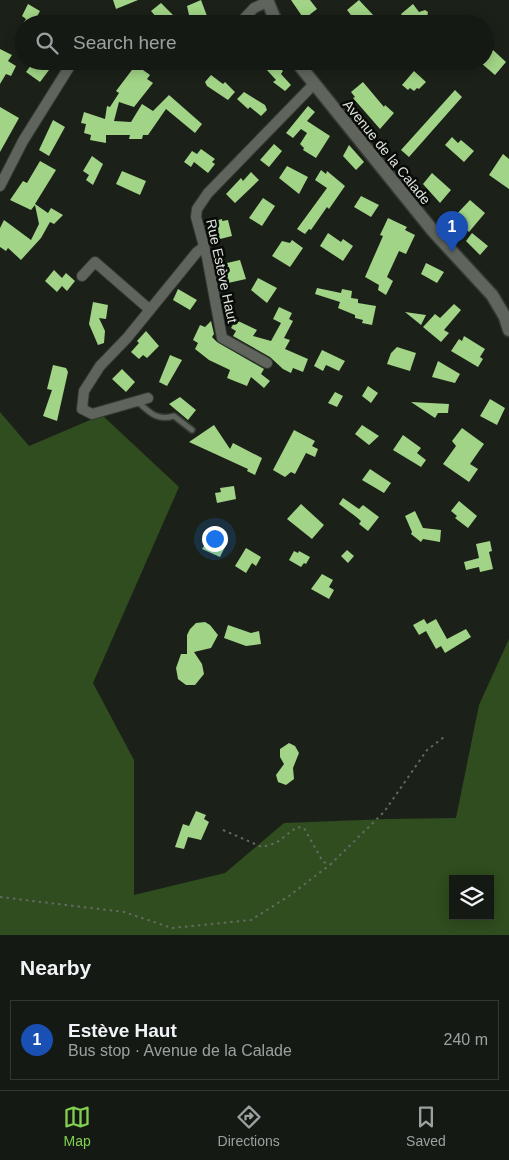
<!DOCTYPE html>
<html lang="en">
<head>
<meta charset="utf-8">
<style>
	:root { --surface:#141913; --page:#1d221c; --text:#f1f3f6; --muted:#9da0a0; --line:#333833; --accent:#81d050 }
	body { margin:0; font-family:Arial,sans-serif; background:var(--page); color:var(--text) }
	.controls { position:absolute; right:15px; bottom:15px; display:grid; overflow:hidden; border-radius:0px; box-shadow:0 2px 12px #0003 }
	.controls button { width:45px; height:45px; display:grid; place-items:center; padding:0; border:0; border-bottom:1px solid var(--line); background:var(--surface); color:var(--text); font:25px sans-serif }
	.you { position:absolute; left:214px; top:538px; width:18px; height:18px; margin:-12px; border:4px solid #fff; border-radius:50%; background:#1a73e8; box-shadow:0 0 0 8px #1a73e833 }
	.badge { display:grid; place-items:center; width:32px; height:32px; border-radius:50%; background:var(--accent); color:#fff; font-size:16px; font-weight:700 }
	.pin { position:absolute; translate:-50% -41px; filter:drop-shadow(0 1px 2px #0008) }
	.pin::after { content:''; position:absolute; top:26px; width:18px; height:15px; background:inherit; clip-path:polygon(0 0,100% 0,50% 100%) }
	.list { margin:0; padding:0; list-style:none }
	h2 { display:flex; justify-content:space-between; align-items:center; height:65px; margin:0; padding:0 20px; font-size:21px }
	h2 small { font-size:16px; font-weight:400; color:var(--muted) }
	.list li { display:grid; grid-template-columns:32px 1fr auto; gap:15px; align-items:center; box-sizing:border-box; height:80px; margin:0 10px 10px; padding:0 10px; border:1px solid var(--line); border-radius:0px }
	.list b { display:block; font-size:19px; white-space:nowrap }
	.list p { margin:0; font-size:16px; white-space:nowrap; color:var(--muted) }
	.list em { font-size:16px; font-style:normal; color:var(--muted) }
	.icon { flex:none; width:28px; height:28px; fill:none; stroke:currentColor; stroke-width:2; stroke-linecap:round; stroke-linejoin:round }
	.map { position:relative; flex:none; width:509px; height:935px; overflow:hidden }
	.search { position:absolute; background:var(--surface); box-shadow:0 2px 12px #0003; left:15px; right:15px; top:15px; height:55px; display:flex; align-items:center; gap:12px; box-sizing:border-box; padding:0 18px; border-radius:28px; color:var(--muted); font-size:19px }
	.sheet { height:155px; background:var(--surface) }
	nav { display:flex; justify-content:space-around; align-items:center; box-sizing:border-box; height:70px; border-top:1px solid var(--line); background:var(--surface); font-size:14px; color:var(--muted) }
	nav a { display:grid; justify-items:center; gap:2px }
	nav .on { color:var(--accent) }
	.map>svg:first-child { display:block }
	.green { fill:#2f4d1e; fill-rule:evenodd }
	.building { fill:#a1d486 }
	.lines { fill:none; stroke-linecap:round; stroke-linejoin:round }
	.service-casing { stroke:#363a34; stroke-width:8 }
	.minor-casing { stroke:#363a34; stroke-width:12 }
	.tertiary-casing { stroke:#363a34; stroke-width:15 }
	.path { stroke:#646962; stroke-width:2; stroke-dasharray:2.5 4; stroke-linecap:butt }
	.service { stroke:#5f655c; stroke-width:5 }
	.minor { stroke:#5f655c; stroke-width:10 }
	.tertiary { stroke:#5f655c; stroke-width:12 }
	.labels { text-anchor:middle; stroke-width:5; stroke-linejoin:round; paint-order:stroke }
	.street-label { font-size:14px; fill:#dfe3dd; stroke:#070a06 }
</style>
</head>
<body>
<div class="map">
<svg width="509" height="935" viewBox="0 0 509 935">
	<rect width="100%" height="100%" fill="#1b2119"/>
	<!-- green -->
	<path class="green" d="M 0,412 L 29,446 L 102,415 L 179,487 L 93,683 L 134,760 L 134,895 L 225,873 L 284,823 L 388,819 L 456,818 L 479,705 L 509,639 L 509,935 L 0,935 ZM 453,879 L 490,879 L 490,916 L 453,916 Z"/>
	<!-- building -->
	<path class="building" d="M 113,0 L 138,0 L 116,9 Z
		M 201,0 L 210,24 L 191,24 L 187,6 Z
		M 291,0 L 310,0 L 317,9 L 304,19 Z
		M 359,0 L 375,17 L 368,24 L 358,24 L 347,10 Z
		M 161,3 L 178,20 L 174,24 L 162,24 L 151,11 Z
		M 28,4 L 40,11 L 33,24 L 23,24 L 26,19 L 22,16 Z
		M 413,4 L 419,12 L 425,10 L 428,12 L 427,18 L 420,24 L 409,24 L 401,14 Z
		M 0,49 L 12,55 L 8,61 L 16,66 L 11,76 L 6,74 L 0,84 Z
		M 493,50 L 506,62 L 495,75 L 481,63 Z
		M 34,61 L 49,70 L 40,82 L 26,72 Z
		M 138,62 L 145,67 L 143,70 L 150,75 L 147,79 L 153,83 L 134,107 L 119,102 L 114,121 L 131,122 L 142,104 L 153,111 L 169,95 L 202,124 L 195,133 L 166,109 L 148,135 L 143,135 L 142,139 L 129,139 L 130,135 L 106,135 L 106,143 L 90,140 L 91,135 L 84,133 L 86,124 L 81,123 L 84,112 L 105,119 L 107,106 L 110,107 L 119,93 L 116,91 Z
		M 273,62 L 283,71 L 281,74 L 291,85 L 285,91 L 273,82 L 276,80 L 266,69 Z
		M 414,71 L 426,82 L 419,89 L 417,88 L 414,91 L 410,88 L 408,90 L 402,85 Z
		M 211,75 L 223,84 L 225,82 L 235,92 L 228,100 L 207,86 L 205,82 Z
		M 363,82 L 384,107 L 385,105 L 394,113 L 380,129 L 353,98 L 355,97 L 351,92 Z
		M 455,90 L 462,97 L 409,157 L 401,150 Z
		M 244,92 L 265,105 L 267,110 L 261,116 L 250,107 L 248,109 L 237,99 Z
		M 308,106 L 315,112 L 307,121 L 330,136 L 316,158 L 303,150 L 304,148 L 300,144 L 307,133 L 301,129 L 293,138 L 286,133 Z
		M 0,107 L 19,118 L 0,152 Z
		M 53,120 L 65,127 L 49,156 L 39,150 Z
		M 452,137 L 458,143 L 461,140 L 474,151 L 464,162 L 445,145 Z
		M 274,144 L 282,151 L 269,167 L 260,160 Z
		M 349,145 L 364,162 L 356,170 L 343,156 Z
		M 201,149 L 215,159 L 212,162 L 215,164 L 208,173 L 194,162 L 191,167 L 184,162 L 192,151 L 197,154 Z
		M 503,154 L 509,159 L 509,189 L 489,175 Z
		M 92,156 L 103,164 L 93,185 L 86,180 L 89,175 L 83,171 Z
		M 40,161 L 56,170 L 35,204 L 48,213 L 51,208 L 63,215 L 54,224 L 50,222 L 41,238 L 21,260 L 8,248 L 6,251 L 0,247 L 0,228 L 4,220 L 31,240 L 39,224 L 35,205 L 31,210 L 10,200 L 23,181 L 27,183 Z
		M 287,166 L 308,177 L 299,194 L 279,178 Z
		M 321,170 L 326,174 L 327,171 L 345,186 L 329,209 L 327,207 L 311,230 L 309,229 L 305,234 L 297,229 L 327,188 L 315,180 Z
		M 122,171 L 146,181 L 140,195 L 116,184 Z
		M 251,172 L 259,180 L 235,203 L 226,194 L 241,178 L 243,181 Z
		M 432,173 L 451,190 L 440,203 L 423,184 Z
		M 361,196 L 379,205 L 371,217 L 354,207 Z
		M 263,198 L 275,206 L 262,226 L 249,218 Z
		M 470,200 L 485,213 L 469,232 L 453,218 Z
		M 388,218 L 407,227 L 405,230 L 415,235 L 406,254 L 399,251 L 387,277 L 393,281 L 386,295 L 378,290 L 379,285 L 365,277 L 383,236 L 380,235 Z
		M 222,219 L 222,221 L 228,220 L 232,236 L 216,240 L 211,222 Z
		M 328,233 L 341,242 L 343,239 L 353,246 L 343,261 L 320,246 Z
		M 472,233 L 488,246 L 480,255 L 466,241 Z
		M 292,240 L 303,248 L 290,267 L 272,256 L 282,241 L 290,243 Z
		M 240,260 L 246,279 L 228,283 L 224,266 L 228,266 L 227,263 Z
		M 426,263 L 444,272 L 437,283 L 421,274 Z
		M 54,270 L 62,278 L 66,273 L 75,281 L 67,291 L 62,286 L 57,292 L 45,281 Z
		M 258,278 L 277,288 L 267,303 L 251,290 Z
		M 317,288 L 341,293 L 342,289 L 352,291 L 351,298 L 358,299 L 358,303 L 376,306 L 372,325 L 362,323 L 363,320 L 355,318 L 355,315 L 338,308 L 340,302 L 315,294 Z
		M 178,289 L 197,300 L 190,310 L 173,300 Z
		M 93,302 L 108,305 L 106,319 L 99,318 L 105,331 L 104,343 L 98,345 L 89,324 Z
		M 454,304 L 461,310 L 444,330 L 449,333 L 441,342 L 423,327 L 435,314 L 440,318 Z
		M 279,307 L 292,313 L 289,319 L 293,321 L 284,338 L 290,340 L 285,349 L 308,359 L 303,372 L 293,368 L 291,373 L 283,369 L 270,357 L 233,336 L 236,331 L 231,328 L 236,320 L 257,330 L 253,336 L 271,341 L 281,323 L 273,319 Z
		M 405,312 L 426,315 L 421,325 Z
		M 211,321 L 214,334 L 212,337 L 217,342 L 264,369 L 261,374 L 270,381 L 264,388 L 251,377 L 247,386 L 227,378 L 230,370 L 209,360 L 195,349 L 198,343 L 193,340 L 200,325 L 205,327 Z
		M 146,331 L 159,346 L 147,358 L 143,355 L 139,359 L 131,352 L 139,343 L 137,341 Z
		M 464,336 L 485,349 L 480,357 L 483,359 L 478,367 L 451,351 L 459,339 L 462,341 Z
		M 397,347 L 416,353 L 410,371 L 387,364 L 391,353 Z
		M 322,350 L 345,361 L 339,371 L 326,365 L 323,371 L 314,366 Z
		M 170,355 L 182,360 L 167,386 L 159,382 Z
		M 438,361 L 460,374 L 455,383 L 432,377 Z
		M 53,365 L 66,368 L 68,372 L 57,421 L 43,416 L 52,390 L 47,389 Z
		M 122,369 L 135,382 L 126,392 L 112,379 Z
		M 368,386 L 378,393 L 371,403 L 362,396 Z
		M 335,392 L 343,396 L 337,407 L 328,403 Z
		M 180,397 L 196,410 L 188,420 L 169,404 Z
		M 490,399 L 505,408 L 497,425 L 480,416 Z
		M 411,402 L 449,404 L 448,413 L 438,413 L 435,418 Z
		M 214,425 L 230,449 L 233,443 L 262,458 L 255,475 L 247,471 L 248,469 L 189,442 Z
		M 362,425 L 379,436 L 369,445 L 355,434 Z
		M 462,428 L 484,444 L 470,464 L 478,469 L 469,482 L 443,464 L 456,446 L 452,441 Z
		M 294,430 L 315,441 L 312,446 L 318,449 L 315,457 L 306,453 L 295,474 L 291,472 L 285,477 L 273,470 Z
		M 403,435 L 421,448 L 417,453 L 426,460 L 421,467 L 393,450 Z
		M 370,469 L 391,483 L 384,493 L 362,480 Z
		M 234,486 L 236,499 L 217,503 L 215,493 L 221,492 L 220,488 Z
		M 343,498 L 359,509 L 363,505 L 379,517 L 368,531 L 359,524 L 361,521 L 355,516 L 339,504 Z
		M 459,501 L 477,516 L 468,528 L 455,518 L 457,516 L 451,511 Z
		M 301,504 L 324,525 L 312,539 L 287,519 Z
		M 415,511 L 423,528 L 441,530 L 440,542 L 423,539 L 421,542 L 411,534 L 412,532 L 405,516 Z
		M 212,534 L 228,541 L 220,557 L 202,549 Z
		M 490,541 L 492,551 L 489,552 L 493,569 L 480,572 L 479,567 L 466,570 L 464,562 L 479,558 L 476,544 Z
		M 246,548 L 261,557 L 256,566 L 252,563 L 246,573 L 235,566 Z
		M 347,550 L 354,556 L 348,563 L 341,556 Z
		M 294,551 L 298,553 L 299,551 L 310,557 L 306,564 L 304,563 L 301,567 L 289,560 Z
		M 322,574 L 333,580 L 329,587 L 334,590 L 329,599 L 311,589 Z
		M 424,619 L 427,624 L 436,619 L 447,639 L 466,629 L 471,637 L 445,653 L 441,646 L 436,649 L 426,631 L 419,635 L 413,625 Z
		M 205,622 L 210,625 L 218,635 L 211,648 L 194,652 L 202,664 L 204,674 L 195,685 L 186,685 L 178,679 L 176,668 L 181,654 L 187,654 L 187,635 L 190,629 L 196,623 Z
		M 228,625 L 251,633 L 259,631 L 261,644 L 246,646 L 224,638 Z
		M 289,743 L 295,746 L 299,753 L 293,768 L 294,779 L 286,785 L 278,782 L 276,775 L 284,764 L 280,757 L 280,749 Z
		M 196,811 L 206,815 L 204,819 L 209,822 L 201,840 L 188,837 L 184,849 L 175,847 L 183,824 L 189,826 Z"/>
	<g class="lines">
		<defs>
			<path id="service" d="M 137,401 C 150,413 157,421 174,416 L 192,430"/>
			<path id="minor" d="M 239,24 L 254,8 L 267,2
				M 0,186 L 23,141 L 73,61
				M 82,276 L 95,262 L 149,309
				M 267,363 L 222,338 L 207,257 L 196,217 L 197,209 L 208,193 L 313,85
				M 148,398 L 92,414 L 82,409 L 84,391 L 100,366 L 127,338 L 197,252 L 204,247"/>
			<path id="tertiary" d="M 267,0 L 277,24
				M 296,61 L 433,231 L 492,295 L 505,317 L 509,330"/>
		</defs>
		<!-- service casing -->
		<use href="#service" class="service-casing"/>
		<!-- minor casing -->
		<use href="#minor" class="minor-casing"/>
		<!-- tertiary casing -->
		<use href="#tertiary" class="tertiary-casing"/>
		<!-- path -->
		<path class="path" d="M 223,830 L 262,847 L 276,843 L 297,827 L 304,828 L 323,862 L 331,864 L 384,812 L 427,750 L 444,737
			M 0,897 L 124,912 L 172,928 L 251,920 L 289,896 L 331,864"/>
		<!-- service -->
		<use href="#service" class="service"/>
		<!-- minor -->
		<use href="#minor" class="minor"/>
		<!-- tertiary -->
		<use href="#tertiary" class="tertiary"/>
	</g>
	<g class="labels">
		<!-- street labels -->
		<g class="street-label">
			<text transform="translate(387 152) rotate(51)" y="5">Avenue de la Calade</text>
			<text transform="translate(222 271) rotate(78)" y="5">Rue Estève Haut</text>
		</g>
	</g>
</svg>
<div class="controls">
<button><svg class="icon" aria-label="layers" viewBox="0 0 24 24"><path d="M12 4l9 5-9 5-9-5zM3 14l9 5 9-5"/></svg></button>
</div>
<div class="you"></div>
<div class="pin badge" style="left:452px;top:252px;background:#1a4fb4">1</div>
<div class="search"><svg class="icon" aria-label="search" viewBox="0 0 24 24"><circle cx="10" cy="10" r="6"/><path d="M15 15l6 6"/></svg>Search here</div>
</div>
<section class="sheet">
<h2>Nearby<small></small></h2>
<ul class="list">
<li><span class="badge" style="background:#1a4fb4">1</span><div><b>Estève Haut</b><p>Bus stop · Avenue de la Calade</p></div><em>240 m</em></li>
</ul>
</section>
<nav>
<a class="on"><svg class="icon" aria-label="map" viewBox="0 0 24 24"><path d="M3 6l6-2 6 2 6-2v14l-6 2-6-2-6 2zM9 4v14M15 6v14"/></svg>Map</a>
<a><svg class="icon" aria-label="directions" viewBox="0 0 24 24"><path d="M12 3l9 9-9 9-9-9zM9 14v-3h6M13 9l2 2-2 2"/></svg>Directions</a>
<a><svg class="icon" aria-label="saved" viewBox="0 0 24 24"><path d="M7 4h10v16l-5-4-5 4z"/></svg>Saved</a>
</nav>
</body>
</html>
